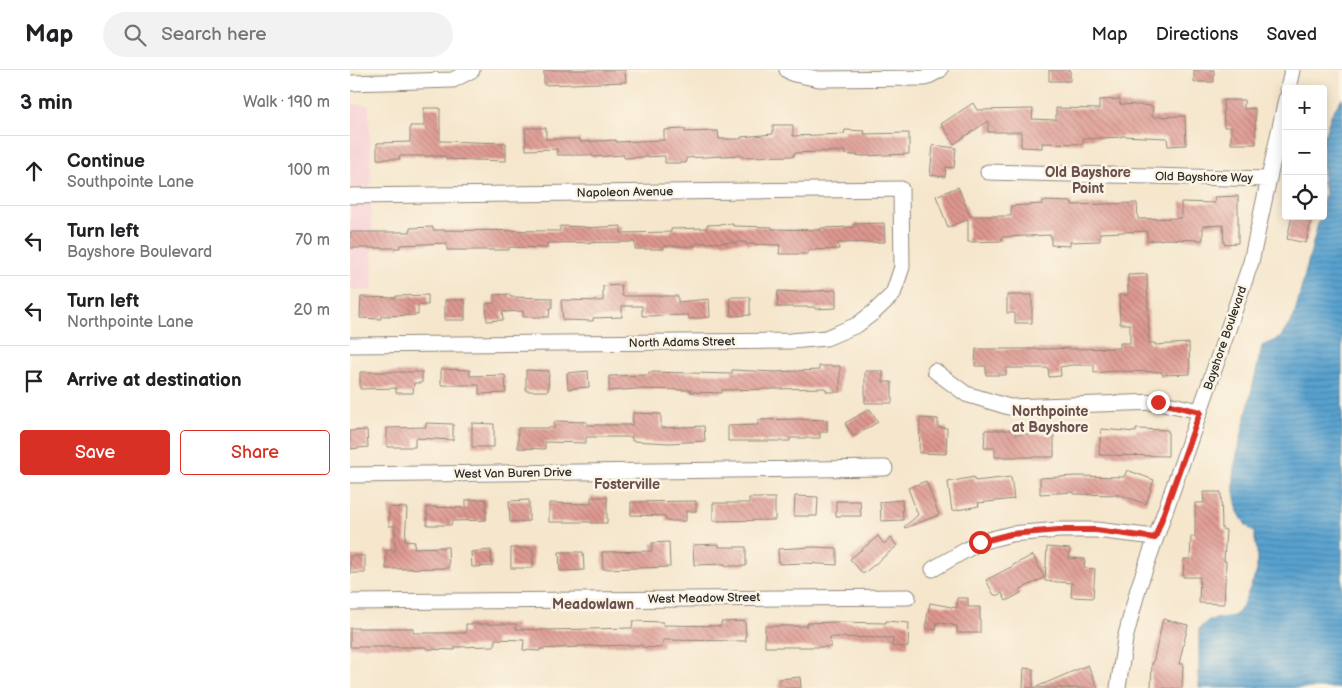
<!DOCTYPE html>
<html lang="en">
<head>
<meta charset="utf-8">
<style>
	:root { --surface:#fff; --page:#f2f2f2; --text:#202124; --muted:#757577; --line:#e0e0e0; --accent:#d93025 }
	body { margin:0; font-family:"Balsamiq Sans",sans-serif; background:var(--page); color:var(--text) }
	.controls { position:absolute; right:15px; top:15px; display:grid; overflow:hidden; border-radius:5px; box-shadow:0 2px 12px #0003 }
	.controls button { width:45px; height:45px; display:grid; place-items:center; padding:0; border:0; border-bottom:1px solid var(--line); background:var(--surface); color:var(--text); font:25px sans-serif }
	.stop { position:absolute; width:15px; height:15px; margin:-11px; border:4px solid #d93025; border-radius:50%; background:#fff }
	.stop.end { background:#d93025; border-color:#fff; box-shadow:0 1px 5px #0008 }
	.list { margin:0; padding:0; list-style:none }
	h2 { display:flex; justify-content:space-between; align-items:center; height:65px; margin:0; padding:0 20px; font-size:21px }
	h2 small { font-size:16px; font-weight:400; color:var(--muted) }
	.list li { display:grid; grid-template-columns:32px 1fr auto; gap:15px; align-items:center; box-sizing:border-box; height:70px; padding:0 20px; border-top:1px solid var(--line) }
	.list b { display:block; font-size:19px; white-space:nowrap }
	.list p { margin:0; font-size:16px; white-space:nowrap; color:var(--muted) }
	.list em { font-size:16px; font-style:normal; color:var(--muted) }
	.actions { display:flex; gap:10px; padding:15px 20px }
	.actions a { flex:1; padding:11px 0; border:1px solid var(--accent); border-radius:5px; text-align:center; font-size:18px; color:var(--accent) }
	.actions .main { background:var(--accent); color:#fff }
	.icon { flex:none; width:28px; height:28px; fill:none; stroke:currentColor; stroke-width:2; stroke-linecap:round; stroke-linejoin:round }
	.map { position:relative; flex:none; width:992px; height:618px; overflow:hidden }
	header { display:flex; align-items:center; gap:30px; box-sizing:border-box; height:70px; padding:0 25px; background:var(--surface); border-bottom:1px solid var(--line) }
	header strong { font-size:24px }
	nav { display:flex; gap:28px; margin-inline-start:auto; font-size:18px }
	.search { width:350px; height:45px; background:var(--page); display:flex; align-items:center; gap:12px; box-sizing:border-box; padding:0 18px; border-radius:28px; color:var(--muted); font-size:19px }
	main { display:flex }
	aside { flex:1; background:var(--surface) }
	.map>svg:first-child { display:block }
	.built { fill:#f6cfd6 }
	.water { fill:url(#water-rules); stroke:#42667d }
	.building { fill:url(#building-back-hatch) }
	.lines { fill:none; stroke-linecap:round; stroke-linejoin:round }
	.minor-casing { stroke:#90887c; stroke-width:17 }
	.minor { stroke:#fff; stroke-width:15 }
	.route { stroke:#d93025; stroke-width:6 }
	.labels { text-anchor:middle; stroke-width:5; stroke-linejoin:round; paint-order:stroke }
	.street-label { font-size:12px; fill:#2b2b2b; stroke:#fcf5e5 }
	.neighbourhood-label { font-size:14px; font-weight:bold; fill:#6a514f; stroke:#fcf5e5 }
</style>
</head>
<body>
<header>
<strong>Map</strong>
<div class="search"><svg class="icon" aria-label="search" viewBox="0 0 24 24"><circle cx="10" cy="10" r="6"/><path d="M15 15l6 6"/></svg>Search here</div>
<nav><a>Map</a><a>Directions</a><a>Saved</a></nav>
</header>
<main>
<aside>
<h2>3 min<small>Walk · 190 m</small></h2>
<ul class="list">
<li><svg class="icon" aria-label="ahead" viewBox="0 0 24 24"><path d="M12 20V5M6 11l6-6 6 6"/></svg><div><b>Continue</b><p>Southpointe Lane</p></div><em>100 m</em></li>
<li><svg class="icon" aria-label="left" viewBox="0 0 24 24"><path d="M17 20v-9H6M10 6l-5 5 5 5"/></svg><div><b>Turn left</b><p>Bayshore Boulevard</p></div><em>70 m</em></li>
<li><svg class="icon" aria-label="left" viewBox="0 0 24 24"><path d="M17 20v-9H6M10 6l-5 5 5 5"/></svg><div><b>Turn left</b><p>Northpointe Lane</p></div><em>20 m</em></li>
<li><svg class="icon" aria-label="arrive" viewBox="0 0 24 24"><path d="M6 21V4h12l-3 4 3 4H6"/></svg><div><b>Arrive at destination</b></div></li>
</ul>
<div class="actions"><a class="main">Save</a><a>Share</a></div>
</aside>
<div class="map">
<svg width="992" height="618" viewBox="0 0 992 618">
	<defs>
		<pattern id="water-rules" width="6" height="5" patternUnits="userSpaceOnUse" patternTransform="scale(1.25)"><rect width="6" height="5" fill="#58a1cf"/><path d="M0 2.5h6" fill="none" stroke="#4983a8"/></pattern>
		<pattern id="building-back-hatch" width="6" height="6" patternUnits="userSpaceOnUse" patternTransform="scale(1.25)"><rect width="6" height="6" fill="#de9891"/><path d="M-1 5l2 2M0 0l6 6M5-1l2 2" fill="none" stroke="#b47c77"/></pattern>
	</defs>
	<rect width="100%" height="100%" fill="#fcf5e5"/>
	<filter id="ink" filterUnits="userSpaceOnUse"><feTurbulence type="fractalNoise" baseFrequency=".02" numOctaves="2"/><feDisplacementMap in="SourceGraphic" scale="10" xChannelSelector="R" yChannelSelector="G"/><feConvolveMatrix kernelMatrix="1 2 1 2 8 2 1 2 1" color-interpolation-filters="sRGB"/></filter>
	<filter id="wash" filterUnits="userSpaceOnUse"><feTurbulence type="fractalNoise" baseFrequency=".0096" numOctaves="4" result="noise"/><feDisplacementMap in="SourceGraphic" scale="20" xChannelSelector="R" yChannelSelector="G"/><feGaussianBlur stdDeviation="1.12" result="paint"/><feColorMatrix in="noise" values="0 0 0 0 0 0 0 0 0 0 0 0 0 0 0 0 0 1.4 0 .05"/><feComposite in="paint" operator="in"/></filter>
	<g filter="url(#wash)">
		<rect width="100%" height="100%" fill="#f5e6cc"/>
		<!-- built -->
		<path class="built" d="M 0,34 L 19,35 L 21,118 L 0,118 Z
			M 21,132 L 23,220 L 0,220 L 0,133 Z"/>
		<!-- water -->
		<path class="water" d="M 992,28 L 992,618 L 849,618 L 849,559 L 859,550 L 884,546 L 892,537 L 907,501 L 907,481 L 904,463 L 896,455 L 888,442 L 884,422 L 884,398 L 912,276 L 930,268 L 944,247 L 970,146 L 973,146 L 973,133 L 975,123 L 973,112 L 973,70 L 981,45 Z"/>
		<g id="blocks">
			<!-- building -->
			<path class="building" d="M 194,0 L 275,0 L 276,12 L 194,15 Z
				M 699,0 L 720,0 L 720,11 L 699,11 Z
				M 844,0 L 864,0 L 864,12 L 844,12 Z
				M 770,29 L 770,34 L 803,36 L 802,47 L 835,46 L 836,75 L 818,76 L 817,68 L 771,66 L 771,67 L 733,69 L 733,74 L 692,73 L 692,78 L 671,77 L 671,62 L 638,62 L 638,51 L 604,74 L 591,54 L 623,33 L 627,40 L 683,39 L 682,49 L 706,50 L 706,38 L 749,39 L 749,30 Z
				M 873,30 L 894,30 L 894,39 L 905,38 L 906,74 L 881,74 L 881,57 L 874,57 Z
				M 74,38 L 90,38 L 90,71 L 156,73 L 156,91 L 96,89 L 96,86 L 49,86 L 50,89 L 27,89 L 27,73 L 60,72 L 60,56 L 74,56 Z
				M 423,55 L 443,55 L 443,66 L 494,64 L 495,60 L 515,61 L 514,64 L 559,63 L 559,84 L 513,86 L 494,84 L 494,81 L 444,83 L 444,86 L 392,87 L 392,85 L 336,88 L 336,93 L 315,93 L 315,86 L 274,88 L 274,85 L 243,87 L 242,85 L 207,85 L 207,79 L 176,80 L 175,58 L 196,58 L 196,69 L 230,69 L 230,72 L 266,70 L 266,72 L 314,70 L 314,60 L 335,59 L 335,62 L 368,61 L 369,69 L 391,69 L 391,67 L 423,64 Z
				M 583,75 L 606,78 L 604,98 L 596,97 L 595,107 L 580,105 Z
				M 608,117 L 620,146 L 661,146 L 661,136 L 692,134 L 692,131 L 722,132 L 722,135 L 787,133 L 788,149 L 831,148 L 831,132 L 865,133 L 864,127 L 888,126 L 888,173 L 874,174 L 873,155 L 853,156 L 853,170 L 816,169 L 797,171 L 797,161 L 750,163 L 750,171 L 720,172 L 720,176 L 701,175 L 701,165 L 652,167 L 652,171 L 618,172 L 618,149 L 598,157 L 586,126 Z
				M 942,146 L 962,146 L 956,173 L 937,169 Z
				M 534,153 L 535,172 L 488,173 L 489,179 L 458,180 L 458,184 L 429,184 L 430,175 L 396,174 L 396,172 L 346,173 L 346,176 L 314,176 L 314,179 L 285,179 L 285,172 L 197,173 L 197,178 L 159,177 L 159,180 L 97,180 L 97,173 L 50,175 L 50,178 L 0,178 L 0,162 L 60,162 L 60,158 L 83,157 L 83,160 L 210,161 L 210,156 L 235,157 L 235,158 L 271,156 L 271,163 L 321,162 L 321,159 L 357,158 L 357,155 L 383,154 L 383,156 L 422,157 L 422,159 L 471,160 L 471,158 L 504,157 L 504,154 Z
				M 797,204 L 799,273 L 805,273 L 805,275 L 839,273 L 840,304 L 812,305 L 812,302 L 765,301 L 744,303 L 744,295 L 721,295 L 710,297 L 711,306 L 699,307 L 698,298 L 656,298 L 656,305 L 636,305 L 636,296 L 625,296 L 626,279 L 699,279 L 720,278 L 720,279 L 770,278 L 770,273 L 780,273 L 780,254 L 770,254 L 769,225 L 778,225 L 778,205 Z
				M 271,215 L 272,226 L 328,226 L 328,232 L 359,229 L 360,247 L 339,249 L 338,245 L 292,246 L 292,236 L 272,236 L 272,247 L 243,248 L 243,251 L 213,250 L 211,230 L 253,231 L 253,216 Z
				M 486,220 L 486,238 L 465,239 L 465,237 L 427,237 L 428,221 L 447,222 Z
				M 160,224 L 160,227 L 202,228 L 202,238 L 200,238 L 199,247 L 173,247 L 173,241 L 152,242 L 153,250 L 137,251 L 136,234 L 144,233 L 144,225 Z
				M 78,225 L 78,235 L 68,235 L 68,245 L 31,246 L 31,249 L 10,248 L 11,227 L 46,228 L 46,226 Z
				M 657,225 L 682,225 L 682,253 L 665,253 L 665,243 L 657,243 Z
				M 380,227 L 400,227 L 400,245 L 381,246 Z
				M 95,230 L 115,230 L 115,250 L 95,250 Z
				M 469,296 L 490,296 L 490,322 L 477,322 L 475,318 L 372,320 L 372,323 L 341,322 L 341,320 L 287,319 L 259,321 L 259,306 L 299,305 L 299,302 L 382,304 L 382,300 L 425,302 L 469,300 Z
				M 91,299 L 120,300 L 120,306 L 155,305 L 156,323 L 129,324 L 129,315 L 91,315 Z
				M 176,300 L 199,301 L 198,321 L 176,321 Z
				M 238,301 L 239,317 L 218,319 L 217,303 Z
				M 515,301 L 533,301 L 533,312 L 542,312 L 542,333 L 515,333 Z
				M 10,302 L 72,302 L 72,313 L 64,313 L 63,323 L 46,323 L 46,318 L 10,319 Z
				M 520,339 L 528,352 L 503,367 L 495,353 Z
				M 283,343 L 311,344 L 311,358 L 354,356 L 355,371 L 320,373 L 282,371 L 282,367 L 236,367 L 236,373 L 195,372 L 195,379 L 168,378 L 168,358 L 204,358 L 205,351 L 237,352 L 237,355 L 282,355 Z
				M 570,348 L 588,349 L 588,357 L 597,358 L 596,384 L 569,383 Z
				M 446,349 L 477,350 L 477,362 L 470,362 L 470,368 L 440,368 L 440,371 L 378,371 L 378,356 L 408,355 L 408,350 Z
				M 76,353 L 103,354 L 103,370 L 65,368 L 65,377 L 37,377 L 37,358 L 76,357 Z
				M 122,353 L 144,354 L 144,377 L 122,377 Z
				M 751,359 L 786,362 L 786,359 L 818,360 L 818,386 L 749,385 Z
				M 17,360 L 18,377 L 0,379 L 0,361 Z
				M 635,360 L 665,360 L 665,364 L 704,364 L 704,387 L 645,387 L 645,378 L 634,378 Z
				M 777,400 L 804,410 L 796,434 L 770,425 L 724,424 L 724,422 L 690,424 L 690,408 L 727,406 L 774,407 Z
				M 624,407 L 625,411 L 661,407 L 664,429 L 628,433 L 629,436 L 602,441 L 598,412 Z
				M 576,411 L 589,445 L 555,458 L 554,457 L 568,445 L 558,418 Z
				M 853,422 L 871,422 L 872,459 L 876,460 L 874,491 L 876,491 L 874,534 L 849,533 L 850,507 L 833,507 L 834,489 L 840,489 L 841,466 L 845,467 L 845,433 L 854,433 Z
				M 445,426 L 468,427 L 467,446 L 444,446 Z
				M 241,427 L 257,427 L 257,453 L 241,453 L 241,452 L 199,452 L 199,433 L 241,434 Z
				M 399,428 L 425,428 L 425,450 L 363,451 L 363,433 L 399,433 Z
				M 136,429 L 136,450 L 102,451 L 101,455 L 77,455 L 77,437 L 116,438 L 116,430 Z
				M 179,430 L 179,451 L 160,452 L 159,431 Z
				M 552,430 L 553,450 L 531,451 L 530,432 Z
				M 346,431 L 346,441 L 336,441 L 336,451 L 316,451 L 315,446 L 281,445 L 281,432 Z
				M 486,431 L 510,431 L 511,446 L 486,446 Z
				M 39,437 L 57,438 L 55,471 L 65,472 L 64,478 L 98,477 L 99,498 L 36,499 L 36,480 L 45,481 L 45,456 L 39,456 Z
				M 528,466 L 534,474 L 541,468 L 547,476 L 513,504 L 500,489 Z
				M 319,472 L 320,497 L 253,499 L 252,482 L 302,481 L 302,473 Z
				M 369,474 L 369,477 L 396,477 L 396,496 L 375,496 L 375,494 L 344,495 L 343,475 Z
				M 463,477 L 487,478 L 487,495 L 454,493 L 429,494 L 428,479 Z
				M 697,477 L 720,479 L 719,488 L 735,489 L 734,498 L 745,499 L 743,528 L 721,527 L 722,513 L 695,511 Z
				M 161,478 L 183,478 L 183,498 L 161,498 Z
				M 141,480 L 142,496 L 122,497 L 121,482 Z
				M 209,482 L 233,482 L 234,500 L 210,501 Z
				M 683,485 L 694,508 L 669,520 L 671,523 L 656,531 L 652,523 L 648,525 L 644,525 L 636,510 L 663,496 L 663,495 Z
				M 0,486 L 15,486 L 15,503 L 0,503 Z
				M 607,528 L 618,528 L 618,537 L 630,537 L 630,563 L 607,563 L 607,556 L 587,552 L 586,560 L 575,558 L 580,533 L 607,538 Z
				M 813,549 L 838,555 L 829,594 L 833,594 L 832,618 L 801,618 L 802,593 L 803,593 Z
				M 283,551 L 313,552 L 313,555 L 371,556 L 371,552 L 395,551 L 396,571 L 313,570 L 312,578 L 292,577 L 292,575 L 228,576 L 228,577 L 190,579 L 190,581 L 173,580 L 174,570 L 145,569 L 145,576 L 105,577 L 105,580 L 76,579 L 76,577 L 0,577 L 0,558 L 63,558 L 63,563 L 116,563 L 116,554 L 166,554 L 166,559 L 197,560 L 282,558 Z
				M 536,551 L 559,553 L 558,577 L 542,576 L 543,568 L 480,567 L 481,577 L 415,577 L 415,556 L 457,556 L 457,553 L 486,552 L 536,553 Z
				M 738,595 L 748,618 L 684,618 Z
				M 674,598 L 683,599 L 683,618 L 673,618 Z
				M 450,607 L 451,618 L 429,618 L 429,609 Z"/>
		</g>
	</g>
	<g filter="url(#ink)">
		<use href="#blocks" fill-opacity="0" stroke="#90887c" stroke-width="1"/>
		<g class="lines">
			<defs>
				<path id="minor" d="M 437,0 L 444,4 L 469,9 L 575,8 L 590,0
					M 0,13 L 103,10 L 122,0
					M 938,19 L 942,0
					M 638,102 L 919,109
					M 0,126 L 551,119 L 552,197 L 543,224 L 524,242 L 507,255 L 476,268 L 441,271 L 0,275
					M 585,301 L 616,324 L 659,337 L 808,332 L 850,341
					M 0,405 L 535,398
					M 583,499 L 630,472 L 661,464 L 709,460 L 746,460 L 805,467
					M 0,532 L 558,527
					M 768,618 L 775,569 L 788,519 L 850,341 L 901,192 L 936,29"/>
			</defs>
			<!-- minor casing -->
			<use href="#minor" class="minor-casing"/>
			<!-- minor -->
			<use href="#minor" class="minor"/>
		</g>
	</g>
	<g class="lines" filter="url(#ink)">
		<!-- route -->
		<path class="route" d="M 630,472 L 661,464 L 709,460 L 746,460 L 805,468 L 850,342 L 808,332"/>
	</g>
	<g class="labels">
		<!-- street labels -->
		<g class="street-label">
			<text transform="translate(854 107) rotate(1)" y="4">Old Bayshore Way</text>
			<text transform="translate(275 122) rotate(-1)" y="4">Napoleon Avenue</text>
			<text transform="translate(875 268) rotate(-71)" y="4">Bayshore Boulevard</text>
			<text transform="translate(332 272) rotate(-1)" y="4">North Adams Street</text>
			<text transform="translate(163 403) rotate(-1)" y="4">West Van Buren Drive</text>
			<text transform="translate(354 528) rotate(-1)" y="4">West Meadow Street</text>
		</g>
		<!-- neighbourhood labels -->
		<g class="neighbourhood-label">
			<text x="738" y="107">Old Bayshore<tspan x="738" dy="16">Point</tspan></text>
			<text x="700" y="346">Northpointe<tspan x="700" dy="16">at Bayshore</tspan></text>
			<text x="277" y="419">Fosterville</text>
			<text x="243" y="539">Meadowlawn</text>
		</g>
	</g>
</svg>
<div class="controls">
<button>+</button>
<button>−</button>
<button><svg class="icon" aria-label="locate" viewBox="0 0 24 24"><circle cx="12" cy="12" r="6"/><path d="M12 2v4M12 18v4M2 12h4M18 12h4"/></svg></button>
</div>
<div class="stop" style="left:630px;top:472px"></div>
<div class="stop end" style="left:808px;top:332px"></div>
</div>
</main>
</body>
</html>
